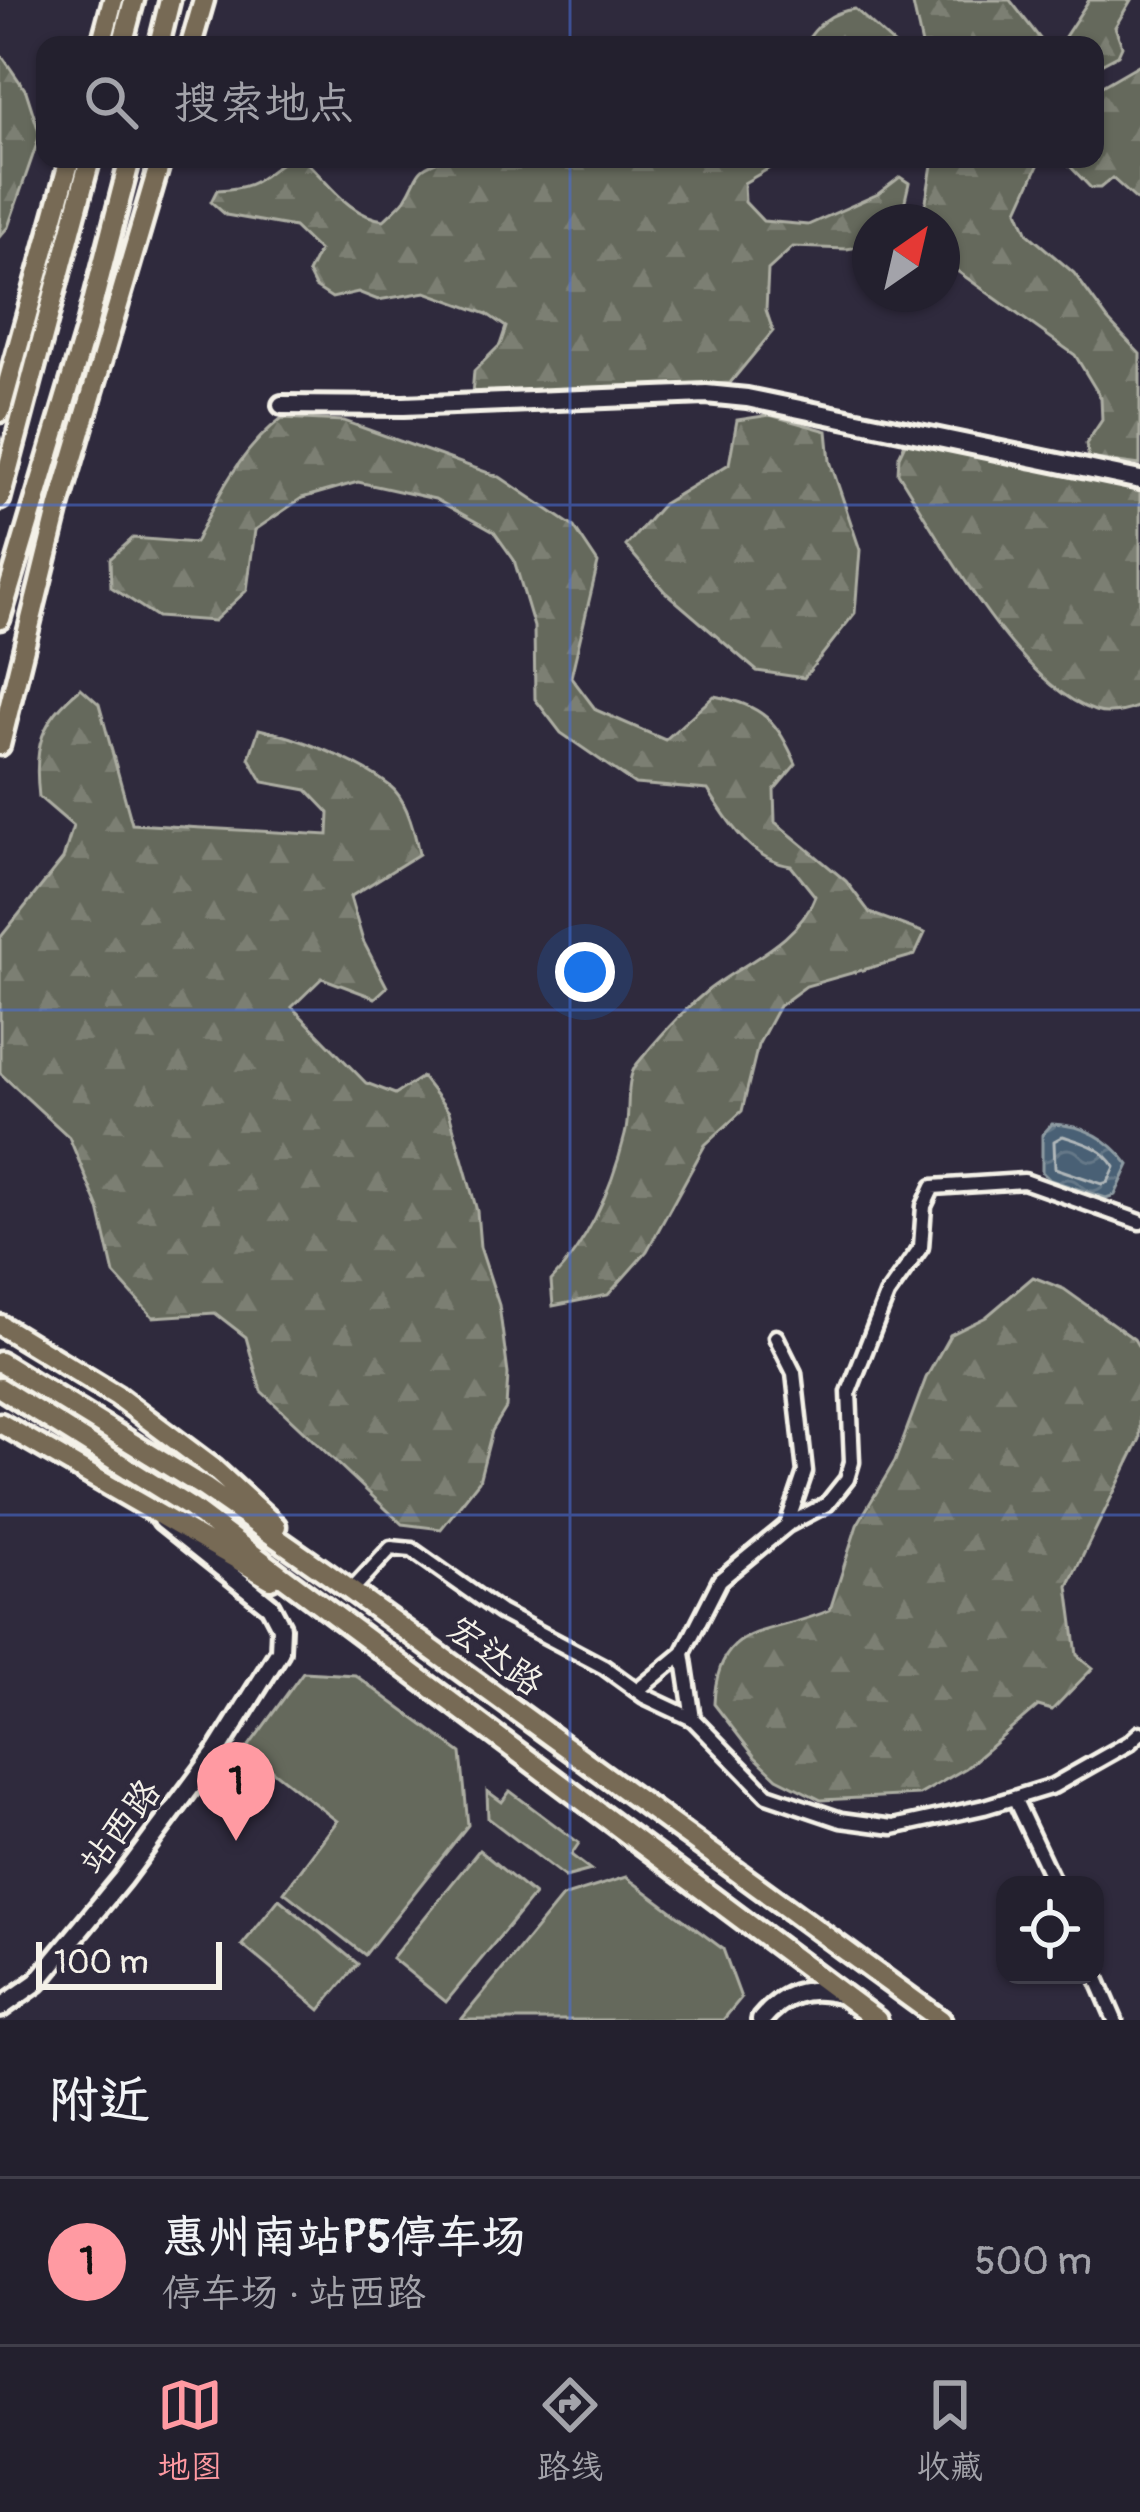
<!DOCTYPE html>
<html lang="zh">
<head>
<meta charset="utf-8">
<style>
	:root { --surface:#23202e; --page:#2b2836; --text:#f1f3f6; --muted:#a3a3aa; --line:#403e4a; --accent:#ff9aa2 }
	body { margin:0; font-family:Pangolin,"LXGW WenKai TC",sans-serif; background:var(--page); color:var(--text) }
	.controls { position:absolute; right:36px; bottom:36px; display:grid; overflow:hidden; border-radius:24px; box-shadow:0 3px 9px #0004 }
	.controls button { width:108px; height:108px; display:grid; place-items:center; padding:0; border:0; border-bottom:3px solid var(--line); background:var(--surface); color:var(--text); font:60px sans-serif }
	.compass { position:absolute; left:852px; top:204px; width:108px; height:108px; border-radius:50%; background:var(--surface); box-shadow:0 3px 9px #0004; rotate:34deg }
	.scale { position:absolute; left:36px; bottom:30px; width:186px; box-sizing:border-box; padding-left:12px; border:6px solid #f4f1e8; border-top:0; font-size:33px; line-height:42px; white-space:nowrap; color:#f4f1e8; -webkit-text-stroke:9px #2f2a3d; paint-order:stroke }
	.you { position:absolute; left:585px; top:972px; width:42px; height:42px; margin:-30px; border:9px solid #fff; border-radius:50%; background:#1a73e8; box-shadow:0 0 0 18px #1a73e833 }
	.badge { display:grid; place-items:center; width:78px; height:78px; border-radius:50%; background:var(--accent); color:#111; font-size:39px; font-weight:700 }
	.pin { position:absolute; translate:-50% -99px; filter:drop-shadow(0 3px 6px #0008) }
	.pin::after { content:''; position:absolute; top:63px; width:42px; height:36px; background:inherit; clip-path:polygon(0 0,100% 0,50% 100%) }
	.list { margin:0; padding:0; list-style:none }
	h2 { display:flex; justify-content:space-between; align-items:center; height:156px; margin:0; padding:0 48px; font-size:51px }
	h2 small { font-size:39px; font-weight:400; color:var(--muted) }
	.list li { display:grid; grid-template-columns:78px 1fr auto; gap:36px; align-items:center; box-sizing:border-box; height:168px; padding:0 48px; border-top:3px solid var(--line) }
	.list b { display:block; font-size:45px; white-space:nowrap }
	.list p { margin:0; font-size:39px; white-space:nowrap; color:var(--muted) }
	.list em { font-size:39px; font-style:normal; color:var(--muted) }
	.icon { flex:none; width:66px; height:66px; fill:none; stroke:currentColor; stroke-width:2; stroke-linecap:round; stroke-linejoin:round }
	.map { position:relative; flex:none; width:1140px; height:2020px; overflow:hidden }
	.search { position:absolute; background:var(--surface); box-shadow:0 3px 9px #0004; left:36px; right:36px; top:36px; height:132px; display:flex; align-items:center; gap:30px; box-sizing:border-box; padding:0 42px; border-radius:24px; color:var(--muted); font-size:45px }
	.sheet { height:324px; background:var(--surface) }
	nav { display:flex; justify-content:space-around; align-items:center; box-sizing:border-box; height:168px; border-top:3px solid var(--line); background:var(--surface); font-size:33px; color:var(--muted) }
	nav a { display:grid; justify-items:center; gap:6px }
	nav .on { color:var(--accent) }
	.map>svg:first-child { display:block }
	.grass { fill:#65695c; stroke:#acada2; stroke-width:3 }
	.forest { fill:url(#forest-firs); stroke:#acada2; stroke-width:3 }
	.water { fill:url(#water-waves); stroke:#8e9ba2; stroke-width:3 }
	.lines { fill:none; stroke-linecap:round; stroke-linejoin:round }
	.shore { stroke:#b0b7ba; stroke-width:3 }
	.street-casing { stroke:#f4f1e8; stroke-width:21 }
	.secondary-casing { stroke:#f4f1e8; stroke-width:26 }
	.primary-casing { stroke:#f4f1e8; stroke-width:27 }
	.street { stroke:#2f2a3d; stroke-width:12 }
	.secondary { stroke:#2f2a3d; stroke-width:16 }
	.primary { stroke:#776a54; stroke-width:18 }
	.grid { fill:none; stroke:#486fdb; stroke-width:3; stroke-opacity:0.55 }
	.labels { text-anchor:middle; stroke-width:9; stroke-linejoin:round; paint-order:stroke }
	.street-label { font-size:36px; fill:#f4f1e8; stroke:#2f2a3d }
</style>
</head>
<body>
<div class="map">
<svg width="1140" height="2020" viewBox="0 0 1140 2020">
	<defs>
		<pattern id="forest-firs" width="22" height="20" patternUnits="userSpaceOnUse" patternTransform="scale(3)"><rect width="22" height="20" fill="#65695c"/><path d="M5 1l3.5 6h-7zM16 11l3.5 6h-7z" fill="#7c7f73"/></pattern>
		<pattern id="water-waves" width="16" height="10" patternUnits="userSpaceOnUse" patternTransform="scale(3)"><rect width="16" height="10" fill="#4a6174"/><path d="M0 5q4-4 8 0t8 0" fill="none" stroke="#657888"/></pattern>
	</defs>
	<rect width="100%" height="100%" fill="#2f2a3d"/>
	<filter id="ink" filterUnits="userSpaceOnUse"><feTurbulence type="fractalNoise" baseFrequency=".00833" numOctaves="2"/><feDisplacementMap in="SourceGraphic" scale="24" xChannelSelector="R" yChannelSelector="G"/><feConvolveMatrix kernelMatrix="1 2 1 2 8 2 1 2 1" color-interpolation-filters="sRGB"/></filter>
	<g filter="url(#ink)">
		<!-- grass -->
		<path class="grass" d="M 303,1672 L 355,1675 L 461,1753 L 468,1825 L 365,1955 L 284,1892 L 337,1821 L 246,1750 Z
			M 487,1791 L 502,1802 L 510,1791 L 579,1843 L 571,1855 L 591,1870 L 565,1877 L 488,1818 Z
			M 479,1850 L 534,1895 L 446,2002 L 392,1958 Z
			M 626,1877 L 723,1949 L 741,1998 L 723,2020 L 461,2020 L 562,1897 Z
			M 279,1899 L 358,1964 L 320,2010 L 242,1945 Z"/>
		<!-- forest -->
		<path class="forest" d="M 912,0 L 1010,0 L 1045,45 L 922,45 Z
			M 1089,0 L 1131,0 L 1115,27 L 1122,46 L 1118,55 L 1095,67 L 1095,45 L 1053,45 L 1062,41 Z
			M 855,9 L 895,45 L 804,45 C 817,25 830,12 855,9 Z
			M 0,53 L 26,91 L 40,135 L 8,227 L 0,236 Z
			M 1140,64 L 1140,203 L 1112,178 L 1100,188 L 1091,188 L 1063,159 L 1095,159 L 1095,90 Z
			M 287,159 L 303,159 C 328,181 348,216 384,220 C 390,214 400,206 405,199 C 421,174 412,169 445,159 L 785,159 L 744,183 L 745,202 L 763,221 L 808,225 L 878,194 L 900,177 L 909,183 L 900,222 L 870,222 L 870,245 L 847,249 L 793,247 L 768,270 L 766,310 L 773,331 L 730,383 L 479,398 L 472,395 L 474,371 L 500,345 L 506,327 L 487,314 L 426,292 L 378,300 L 358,292 L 332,298 L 315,287 L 308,273 L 319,251 L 294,227 L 226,215 L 211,202 L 217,190 C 257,188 257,180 287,159 Z
			M 933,159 L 1041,159 L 1018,210 L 1028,234 L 1074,273 L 1108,320 L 1140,354 L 1140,465 L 1089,458 L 1086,444 L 1102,420 L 1101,398 L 1075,355 L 943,261 L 942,222 L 927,222 L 925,207 Z
			M 770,415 L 827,431 L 830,461 L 860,550 L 855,613 L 804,678 L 757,671 L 665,592 L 626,546 L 663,504 L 729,464 L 737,420 Z
			M 282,418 L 344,421 L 500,477 L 574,527 L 598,563 L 571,677 L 596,710 L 665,740 L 714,696 C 763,705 777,721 796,764 L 774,790 L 775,822 L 846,881 L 870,913 L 925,933 L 915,955 L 806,986 L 779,1006 L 758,1045 L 742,1111 L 705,1145 L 647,1251 L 608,1295 L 553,1306 L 551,1281 C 589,1241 612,1188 625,1135 C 631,1114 624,1080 637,1064 C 657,1039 683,1011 707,991 C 744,962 798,943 815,896 L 791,866 C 751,860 729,823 708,790 L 635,784 L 561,733 L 535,699 L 534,627 L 514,560 L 494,532 L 435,499 L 358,482 L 302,498 L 255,530 L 247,590 L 214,621 L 157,617 L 111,587 L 110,559 L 133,538 L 195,543 C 217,497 240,450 282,418 Z
			M 907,439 L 1140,487 L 1140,706 C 1127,711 1109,716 1095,711 C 1018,685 941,541 898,473 L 899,456 Z
			M 81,688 L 99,704 L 132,824 L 328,835 L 329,813 L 307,790 L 263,782 L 249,758 L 259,729 C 298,737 358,761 390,786 C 407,799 415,833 419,854 L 350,897 L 363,941 L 387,987 L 375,998 L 322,978 L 292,1007 L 366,1083 L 395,1094 L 422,1077 L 449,1112 L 477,1211 L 480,1247 L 499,1305 L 508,1374 L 506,1408 L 492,1431 L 479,1481 L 441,1529 L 402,1524 L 261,1391 L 246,1337 L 215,1313 L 153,1317 L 114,1274 L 99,1209 L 69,1137 L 0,1073 L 0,938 L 63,859 L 73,826 L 39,797 C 33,746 41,720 81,688 Z
			M 1033,1277 L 1064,1289 L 1134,1339 L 1140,1349 L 1140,1439 L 1068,1586 L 1077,1655 L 1093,1668 L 1052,1710 L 1038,1706 L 966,1768 L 919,1795 L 821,1800 L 777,1778 L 755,1757 L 714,1704 C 717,1620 769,1637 830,1610 L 857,1525 L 895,1461 L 926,1378 L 950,1335 L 986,1317 Z"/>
		<!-- water -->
		<path class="water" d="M 1052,1124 C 1085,1125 1110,1139 1129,1165 L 1115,1195 L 1106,1198 L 1050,1180 L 1042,1172 L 1042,1135 Z"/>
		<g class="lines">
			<!-- shore -->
			<path class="shore" d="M 1063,1136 C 1084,1143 1103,1147 1115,1167 L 1108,1182 L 1102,1184 L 1055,1168 L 1054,1141 Z"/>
			<defs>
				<path id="street" d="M 787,1525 L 827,1504 L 847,1479 L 852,1462 L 849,1392 L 887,1295 L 921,1247 L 924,1206 L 933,1187 L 1024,1181 L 1140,1222
					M 351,1591 L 391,1548 L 412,1550 L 500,1612 L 604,1667 L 644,1696 L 693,1719 L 767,1795 L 841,1820 L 893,1827 L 984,1807 L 1053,1786 L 1129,1743 L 1140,1733
					M 683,1653 L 693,1719
					M 637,1691 L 683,1653 L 720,1580 L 787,1525 L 805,1472 L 794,1373 L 776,1337
					M 1014,1798 L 1055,1885
					M 1095,1974 L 1115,2020"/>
				<path id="secondary" d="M 282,405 L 404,406 L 706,394 L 747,398 L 1140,480
					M 0,2008 L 37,1982 L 122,1879 L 218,1750 L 280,1651 L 281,1627 L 270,1606 L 162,1520
					M 761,2020 C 783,1994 806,1985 839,1994"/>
				<path id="primary" d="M 101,45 L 113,0
					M 122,45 L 134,0
					M 159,45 L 170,0
					M 191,45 L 204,0
					M 0,412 L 70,159
					M 0,499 L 90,159
					M 0,619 L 86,330 L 130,159
					M 0,745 L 59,506 L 161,159
					M 0,1325 L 117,1396 L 213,1468 L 276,1526
					M 0,1362 L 205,1488 L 328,1574 L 941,2020
					M 0,1388 L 191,1508 L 877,2020
					M 0,1423 L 271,1579"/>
			</defs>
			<!-- street casing -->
			<use href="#street" class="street-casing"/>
			<!-- secondary casing -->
			<use href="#secondary" class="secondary-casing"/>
			<!-- primary casing -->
			<use href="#primary" class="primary-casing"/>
			<!-- street -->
			<use href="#street" class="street"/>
			<!-- secondary -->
			<use href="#secondary" class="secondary"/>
			<!-- primary -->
			<use href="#primary" class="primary"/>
		</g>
	</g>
	<!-- grid -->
	<path class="grid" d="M 570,0 L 570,45M 570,159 L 570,2020M 0,505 L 1140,505M 0,1010 L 1140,1010M 0,1515 L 1140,1515"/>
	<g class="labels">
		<!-- street labels -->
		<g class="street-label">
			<text transform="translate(496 1655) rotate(36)" y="13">宏达路</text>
			<text transform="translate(119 1826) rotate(-53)" y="13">站西路</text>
		</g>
	</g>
</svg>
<div class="controls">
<button><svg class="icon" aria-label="locate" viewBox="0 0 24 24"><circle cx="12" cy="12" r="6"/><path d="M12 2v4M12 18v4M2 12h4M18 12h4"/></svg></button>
</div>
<svg class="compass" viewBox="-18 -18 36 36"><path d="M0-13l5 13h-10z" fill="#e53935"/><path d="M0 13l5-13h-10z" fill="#a3a3aa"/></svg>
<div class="scale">100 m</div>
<div class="you"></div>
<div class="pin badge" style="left:236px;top:1841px">1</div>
<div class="search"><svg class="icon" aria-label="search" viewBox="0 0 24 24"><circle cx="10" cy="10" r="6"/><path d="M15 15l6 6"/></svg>搜索地点</div>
</div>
<section class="sheet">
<h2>附近<small></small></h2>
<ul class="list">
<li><span class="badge">1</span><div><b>惠州南站P5停车场</b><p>停车场 · 站西路</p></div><em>500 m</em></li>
</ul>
</section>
<nav>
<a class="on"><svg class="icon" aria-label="map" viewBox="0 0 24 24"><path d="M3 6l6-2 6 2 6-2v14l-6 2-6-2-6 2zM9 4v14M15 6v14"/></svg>地图</a>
<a><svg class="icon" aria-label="directions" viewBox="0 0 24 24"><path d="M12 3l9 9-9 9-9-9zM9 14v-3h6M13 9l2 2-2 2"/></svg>路线</a>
<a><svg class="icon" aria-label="saved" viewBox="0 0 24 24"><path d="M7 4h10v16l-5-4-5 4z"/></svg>收藏</a>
</nav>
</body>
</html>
